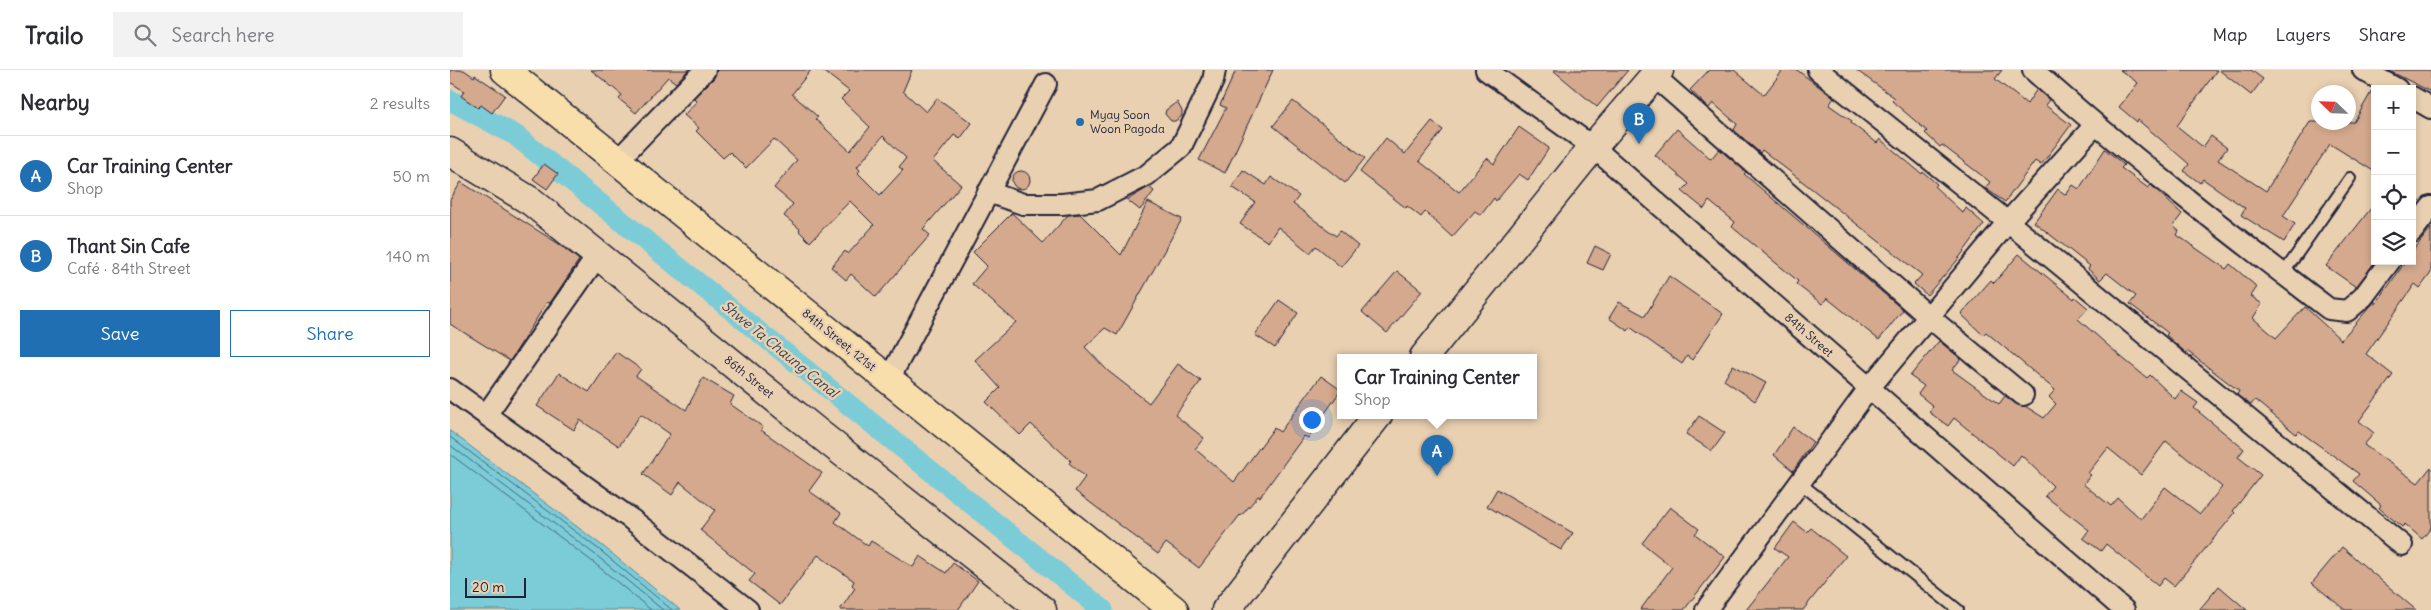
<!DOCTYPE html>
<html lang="en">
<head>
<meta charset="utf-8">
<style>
	:root { --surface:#fff; --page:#f2f2f3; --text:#2b2b33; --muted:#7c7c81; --line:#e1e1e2; --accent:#1f6fb2 }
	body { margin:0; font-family:Delius,sans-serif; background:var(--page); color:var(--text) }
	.controls { position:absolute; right:15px; top:15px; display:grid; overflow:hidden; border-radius:0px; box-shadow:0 2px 8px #0003 }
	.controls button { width:45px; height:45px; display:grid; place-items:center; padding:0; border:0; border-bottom:1px solid var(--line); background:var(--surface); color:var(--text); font:25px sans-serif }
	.compass { position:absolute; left:1861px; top:15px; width:45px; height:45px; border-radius:50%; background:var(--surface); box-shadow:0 2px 8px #0003; rotate:293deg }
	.scale { position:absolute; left:15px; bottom:12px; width:61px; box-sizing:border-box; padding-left:5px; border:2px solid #22223b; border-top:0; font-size:14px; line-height:18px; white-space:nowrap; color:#22223b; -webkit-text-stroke:4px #e9d0b1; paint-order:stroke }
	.you { position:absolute; left:861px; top:349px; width:18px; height:18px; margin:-12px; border:4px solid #fff; border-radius:50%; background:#1a73e8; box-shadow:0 0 0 8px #1a73e833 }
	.badge { display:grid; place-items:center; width:32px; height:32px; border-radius:50%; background:var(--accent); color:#fff; font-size:16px; font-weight:700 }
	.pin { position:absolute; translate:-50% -41px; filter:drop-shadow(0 1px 2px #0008) }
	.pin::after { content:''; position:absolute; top:26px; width:18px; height:15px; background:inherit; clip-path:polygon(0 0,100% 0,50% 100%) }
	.popup { position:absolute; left:887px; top:284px; width:200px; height:65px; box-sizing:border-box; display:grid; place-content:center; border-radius:0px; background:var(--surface); filter:drop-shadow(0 1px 4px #0005); font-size:16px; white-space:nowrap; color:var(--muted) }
	.popup b { font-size:19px; color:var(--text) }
	.popup::after { content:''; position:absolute; left:50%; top:100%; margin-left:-10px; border:10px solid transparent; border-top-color:var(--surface) }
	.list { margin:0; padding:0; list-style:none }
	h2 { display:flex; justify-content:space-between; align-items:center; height:65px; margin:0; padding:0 20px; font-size:21px }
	h2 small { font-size:16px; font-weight:400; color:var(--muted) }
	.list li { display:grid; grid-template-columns:32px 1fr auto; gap:15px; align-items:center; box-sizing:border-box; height:80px; padding:0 20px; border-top:1px solid var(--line) }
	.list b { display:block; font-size:19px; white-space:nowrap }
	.list p { margin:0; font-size:16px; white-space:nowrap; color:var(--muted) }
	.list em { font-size:16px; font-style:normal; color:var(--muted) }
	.actions { display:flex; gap:10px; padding:15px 20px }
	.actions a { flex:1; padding:11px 0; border:1px solid var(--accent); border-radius:0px; text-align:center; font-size:18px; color:var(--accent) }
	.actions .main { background:var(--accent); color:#fff }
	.icon { flex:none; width:28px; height:28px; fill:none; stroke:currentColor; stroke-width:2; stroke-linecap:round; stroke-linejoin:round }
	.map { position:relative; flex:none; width:1981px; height:540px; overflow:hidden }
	header { display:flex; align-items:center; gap:30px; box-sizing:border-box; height:70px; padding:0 25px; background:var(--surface); border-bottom:1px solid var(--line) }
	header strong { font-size:24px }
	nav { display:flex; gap:28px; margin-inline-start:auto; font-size:18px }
	.search { width:350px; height:45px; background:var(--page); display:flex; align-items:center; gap:12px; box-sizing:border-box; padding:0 18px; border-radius:0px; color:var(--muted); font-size:19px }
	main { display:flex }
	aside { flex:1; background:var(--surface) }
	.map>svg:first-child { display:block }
	.water { fill:#7cccd8; stroke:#588899 }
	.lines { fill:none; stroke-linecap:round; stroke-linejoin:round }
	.shore { stroke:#46667a; stroke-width:1 }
	.canal { stroke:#7cccd8; stroke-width:21 }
	.building { fill:#d4a98d; stroke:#22223b; fill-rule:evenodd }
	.lane-casing { stroke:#22223b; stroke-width:14 }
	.street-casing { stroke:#22223b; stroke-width:24 }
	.secondary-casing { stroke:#22223b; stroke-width:31 }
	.primary-casing { stroke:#22223b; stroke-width:31 }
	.lane { stroke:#e9d0b1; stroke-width:10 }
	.street { stroke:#e9d0b1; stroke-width:20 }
	.secondary { stroke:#e9d0b1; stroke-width:28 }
	.primary { stroke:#f8deab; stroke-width:28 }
	.poi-dot { fill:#1f6fb2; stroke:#e9d0b1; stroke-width:2 }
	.labels { text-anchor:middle; stroke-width:5; stroke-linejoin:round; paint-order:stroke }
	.poi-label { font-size:12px; fill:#22223b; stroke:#e9d0b1; text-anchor:start }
	.street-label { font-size:12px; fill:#22223b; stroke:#e9d0b1 }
	.water-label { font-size:14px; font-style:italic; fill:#34445a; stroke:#e9d0b1 }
</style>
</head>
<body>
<header>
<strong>Trailo</strong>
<div class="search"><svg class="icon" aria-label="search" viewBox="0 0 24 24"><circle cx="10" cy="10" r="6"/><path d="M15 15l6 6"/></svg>Search here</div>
<nav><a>Map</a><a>Layers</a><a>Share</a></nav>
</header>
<main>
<aside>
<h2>Nearby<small>2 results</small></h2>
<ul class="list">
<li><span class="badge">A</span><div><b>Car Training Center</b><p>Shop</p></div><em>50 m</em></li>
<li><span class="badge">B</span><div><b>Thant Sin Cafe</b><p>Café · 84th Street</p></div><em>140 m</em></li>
</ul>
<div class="actions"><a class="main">Save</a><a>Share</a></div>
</aside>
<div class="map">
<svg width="1981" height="540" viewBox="0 0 1981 540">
	<rect width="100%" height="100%" fill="#e9d0b1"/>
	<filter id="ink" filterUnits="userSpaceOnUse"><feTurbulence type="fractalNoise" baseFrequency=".02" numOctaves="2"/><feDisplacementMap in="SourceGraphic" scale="10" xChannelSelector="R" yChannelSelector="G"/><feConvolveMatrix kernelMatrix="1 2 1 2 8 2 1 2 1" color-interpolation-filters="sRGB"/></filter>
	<g filter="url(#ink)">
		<!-- water -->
		<path class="water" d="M 0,361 L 154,477 L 230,540 L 0,540 Z"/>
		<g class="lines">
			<!-- shore -->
			<path class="shore" d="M 0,367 L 151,481 L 222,540
				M 0,375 L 147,486 L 213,540
				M 0,384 L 143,492 L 201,540"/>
			<!-- canal -->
			<path class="canal" d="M 0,30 L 65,65 L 653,540"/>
		</g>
		<!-- building -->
		<path class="building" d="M 0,0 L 14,0 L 24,7 L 25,5 L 55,25 L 42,43 L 31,35 L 28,38 L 11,26 L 14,21 L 0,12 Z
			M 141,0 L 238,0 L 226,13 L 218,7 L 186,43 L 169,29 L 172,25 Z
			M 267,0 L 361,0 L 342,24 L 368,47 L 365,49 L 400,81 L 420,57 L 391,29 L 399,21 L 372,0 L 462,0 L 453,21 L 476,42 L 487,28 L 522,53 L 510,69 L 504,65 L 483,91 L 511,115 L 473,159 L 480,165 L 426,227 L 401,204 L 396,210 L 381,197 L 395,181 L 398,184 L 424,155 L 400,131 L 360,172 L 349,161 L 350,159 L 334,146 L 343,134 L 324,118 L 347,90 L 324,69 L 296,98 L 280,82 L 273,88 L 246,61 L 249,58 L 234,45 L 247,31 L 244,28 L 264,8 ZM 433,66 L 456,88 L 449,97 L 453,100 L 430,125 L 408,103 L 410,100 L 407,97 Z
			M 786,0 L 823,0 L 775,103 L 749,90 L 776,38 L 770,35 Z
			M 1103,0 L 1178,0 L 1147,37 Z
			M 1259,0 L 1284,0 L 1314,25 L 1333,0 L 1347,0 L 1384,28 L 1379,35 L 1402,51 L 1401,53 L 1427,73 L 1430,69 L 1472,104 L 1473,102 L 1487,114 L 1485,117 L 1513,143 L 1516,138 L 1534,154 L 1506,192 L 1477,225 L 1464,214 L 1472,205 L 1312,80 L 1310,83 L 1284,60 L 1287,54 L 1263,33 L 1259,38 L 1240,20 Z
			M 1406,0 L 1552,0 L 1545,9 L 1577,34 L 1587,19 L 1599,30 L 1595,35 L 1621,55 L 1591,95 L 1585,91 L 1555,132 L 1535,118 L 1540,112 L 1492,75 L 1490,77 L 1475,63 L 1477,61 L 1442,31 L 1445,28 Z
			M 1670,0 L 1767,0 L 1727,56 L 1753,77 L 1761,66 L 1777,78 L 1768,90 L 1816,121 L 1860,52 L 1904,52 L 1923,19 L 1925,102 L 1880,74 L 1833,146 L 1845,154 L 1834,172 L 1791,145 L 1795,138 L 1753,109 L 1750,113 L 1734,101 L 1739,94 L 1688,50 L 1687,52 L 1669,37 L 1688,13 Z
			M 1769,0 L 1801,0 L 1813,9 L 1801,25 Z
			M 1938,0 L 1981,0 L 1981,22 Z
			M 843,31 L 915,88 L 895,113 L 823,56 Z
			M 727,32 L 732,41 L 732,46 L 725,51 L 721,51 L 715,44 L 716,40 Z
			M 982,51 L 993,60 L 969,91 L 1009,122 L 1037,88 L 1044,94 L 1069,57 L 1099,78 L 1078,110 L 1069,104 L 1046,131 L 1044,128 L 1031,145 L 1025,141 L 1002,167 L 975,142 L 971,147 L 957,136 L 956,138 L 910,102 L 936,68 L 955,84 Z
			M 1227,59 L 1261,89 L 1269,79 L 1296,102 L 1294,104 L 1453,240 L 1429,270 L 1377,228 L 1372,234 L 1346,214 L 1348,211 L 1282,157 L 1285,152 L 1259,131 L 1254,139 L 1232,121 L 1239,114 L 1205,85 Z
			M 1655,79 L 1674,95 L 1671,98 L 1698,118 L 1701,115 L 1732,144 L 1723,156 L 1729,161 L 1727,165 L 1776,199 L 1780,194 L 1807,217 L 1801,226 L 1812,234 L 1803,248 L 1826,268 L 1855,237 L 1891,270 L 1925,231 L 1925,235 L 1956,191 L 1962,191 L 1962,182 L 1981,158 L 1981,203 L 1970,218 L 1965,214 L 1916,284 L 1943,305 L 1909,351 L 1924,363 L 1914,375 L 1968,413 L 1981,397 L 1981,458 L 1972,469 L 1955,454 L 1952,457 L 1929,438 L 1931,435 L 1903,411 L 1909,404 L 1849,361 L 1846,364 L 1805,330 L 1801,335 L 1787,325 L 1789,321 L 1737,281 L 1736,283 L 1716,265 L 1718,263 L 1680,234 L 1686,226 L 1657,203 L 1650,210 L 1638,199 L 1640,196 L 1584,152 L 1608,119 L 1616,125 L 1623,115 L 1629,119 Z
			M 94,94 L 108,104 L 97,119 L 83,109 Z
			M 793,100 L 816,115 L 821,107 L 849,126 L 843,134 L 886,166 L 890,161 L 908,176 L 891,197 L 866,176 L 860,183 L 828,157 L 818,172 L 790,154 L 805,132 L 782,117 Z
			M562 110a9 9 0 1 1 18 0a9 9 0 1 1-18 0Z
			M 11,112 L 109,174 L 129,190 L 100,233 L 97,232 L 60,291 L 0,254 L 0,130 Z
			M 699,117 L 704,121 L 690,140 L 677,130 Z
			M 698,132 L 732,149 L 667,265 L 655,258 L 635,277 L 658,301 L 699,333 L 728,294 L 751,311 L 725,345 L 754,368 L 745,379 L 784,412 L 824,358 L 830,362 L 871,306 L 891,320 L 858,368 L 854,366 L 810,427 L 808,426 L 791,446 L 790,445 L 749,498 L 716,473 L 708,484 L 625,421 L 635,407 L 619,393 L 621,391 L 581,354 L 570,365 L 536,332 L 550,318 L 525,290 L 566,252 L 522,214 L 537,196 L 523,182 L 562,143 L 593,173 L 618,145 L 630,144 L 671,185 Z
			M 1925,133 L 1925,192 L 1906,217 L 1876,196 Z
			M 1145,176 L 1161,184 L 1153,200 L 1137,193 Z
			M 1569,184 L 1624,229 L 1625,227 L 1638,238 L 1628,249 L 1670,286 L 1697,308 L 1700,305 L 1725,329 L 1731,321 L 1748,333 L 1744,338 L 1794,379 L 1788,387 L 1811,405 L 1783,441 L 1785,443 L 1724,516 L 1714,508 L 1708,516 L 1656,474 L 1651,481 L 1633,468 L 1639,460 L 1595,426 L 1603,416 L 1571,385 L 1563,396 L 1504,348 L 1498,356 L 1479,342 L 1483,336 L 1468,324 L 1474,316 L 1460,306 L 1489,271 L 1511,289 L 1502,300 L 1549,334 L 1555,326 L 1566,334 L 1575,336 L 1594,348 L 1606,334 L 1599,327 L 1605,320 L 1536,262 L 1533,265 L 1511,244 L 1541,210 L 1544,213 ZM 1716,371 L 1772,417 L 1750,444 L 1715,417 L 1691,449 L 1668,428 L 1661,436 L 1633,414 L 1641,405 L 1638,403 L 1658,378 L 1691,405 Z
			M 947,201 L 972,221 L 937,263 L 912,242 Z
			M 1219,206 L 1273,244 L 1242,290 L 1237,286 L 1232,294 L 1180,257 L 1178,261 L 1159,248 L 1169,232 L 1195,246 Z
			M 829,230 L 848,243 L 825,278 L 805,265 Z
			M 166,282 L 191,299 L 186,306 L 236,340 L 253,308 L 284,326 L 280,334 L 313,357 L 311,360 L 372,403 L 359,421 L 391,443 L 385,452 L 418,476 L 421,471 L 463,497 L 470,486 L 496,503 L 503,493 L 528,511 L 508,540 L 390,540 L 405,518 L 402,515 L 404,511 L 368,485 L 330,535 L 299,511 L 305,504 L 250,460 L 265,440 L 230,412 L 222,425 L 193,404 L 220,364 L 191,344 L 169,376 L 130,350 L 124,360 L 87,336 L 109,303 L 139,322 Z
			M 1283,295 L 1316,313 L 1305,331 L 1274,310 Z
			M 1249,346 L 1275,363 L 1262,381 L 1236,364 Z
			M 1343,357 L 1363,372 L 1343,401 L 1324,385 Z
			M 1047,419 L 1123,463 L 1111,480 L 1037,436 Z
			M 1220,437 L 1249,459 L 1245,464 L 1275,487 L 1234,540 L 1190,540 L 1222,497 L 1192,473 Z
			M 1344,452 L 1357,462 L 1361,458 L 1396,486 L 1353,540 L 1296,540 L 1338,487 L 1325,478 Z
			M 1892,477 L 1966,540 L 1895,540 L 1862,513 Z
			M 1769,516 L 1797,540 L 1749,540 Z"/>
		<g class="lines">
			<defs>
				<path id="lane" d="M 1833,204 L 1900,108
					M 1350,413 L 1508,540"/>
				<path id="street" d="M 1036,0 L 1143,77 L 1674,540
					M 1368,0 L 1558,152 L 1952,475
					M 1583,0 C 1678,85 1778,162 1879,239 L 1897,241 L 1913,227 L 1940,191
					M 1913,0 L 1947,19
					M 1204,6 L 1479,247 L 1573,325
					M 1962,27 L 1981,38
					M 168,90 L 255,0
					M 538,122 L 573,134 L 612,134 L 648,130 L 697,105 L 731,77 L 763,11 L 765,0
					M 1962,162 L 1981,137
					M 438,311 L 596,14
					M 0,319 L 181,449 L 298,540
					M 36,345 L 148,185
					M 1256,540 L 1420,317 L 1558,152 L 1645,55"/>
				<path id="secondary" d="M 0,82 L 82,132 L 372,366 L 592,540
					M 974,287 L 1143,77 L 1209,0
					M 776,540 L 928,345"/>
				<path id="primary" d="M 55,0 L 724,540"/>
			</defs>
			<!-- lane casing -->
			<use href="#lane" class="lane-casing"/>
			<!-- street casing -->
			<use href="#street" class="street-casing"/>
			<!-- secondary casing -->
			<use href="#secondary" class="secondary-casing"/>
			<!-- primary casing -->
			<use href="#primary" class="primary-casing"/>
			<!-- lane -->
			<use href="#lane" class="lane"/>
			<!-- street -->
			<use href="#street" class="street"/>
			<!-- secondary -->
			<use href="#secondary" class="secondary"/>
			<!-- primary -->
			<use href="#primary" class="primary"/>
		</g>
	</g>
	<!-- markers -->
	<circle class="poi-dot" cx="630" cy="52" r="5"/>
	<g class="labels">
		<!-- poi labels -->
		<g class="poi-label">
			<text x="640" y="49">Myay Soon<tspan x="640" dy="14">Woon Pagoda</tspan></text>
		</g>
		<!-- street labels -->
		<g class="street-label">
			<text transform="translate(1359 265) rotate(41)" y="4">84th Street</text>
			<text transform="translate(389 270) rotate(39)" y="4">84th Street, 121st</text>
			<text transform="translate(299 307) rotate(39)" y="4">86th Street</text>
		</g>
		<!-- water labels -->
		<g class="water-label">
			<text transform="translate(330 279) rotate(39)" y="5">Shwe Ta Chaung Canal</text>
		</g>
	</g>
</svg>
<div class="controls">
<button>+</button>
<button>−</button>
<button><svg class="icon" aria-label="locate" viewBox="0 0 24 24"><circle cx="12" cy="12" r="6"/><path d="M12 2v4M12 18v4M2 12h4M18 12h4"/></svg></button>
<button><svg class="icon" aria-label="layers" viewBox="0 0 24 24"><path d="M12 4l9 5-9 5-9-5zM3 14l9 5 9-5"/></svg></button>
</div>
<svg class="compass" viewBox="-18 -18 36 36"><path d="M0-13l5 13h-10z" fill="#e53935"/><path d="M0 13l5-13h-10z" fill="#7c7c81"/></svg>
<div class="scale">20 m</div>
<div class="you"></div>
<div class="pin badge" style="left:987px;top:406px">A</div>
<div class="popup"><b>Car Training Center</b>Shop</div>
<div class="pin badge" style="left:1189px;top:74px">B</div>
</div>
</main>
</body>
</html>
